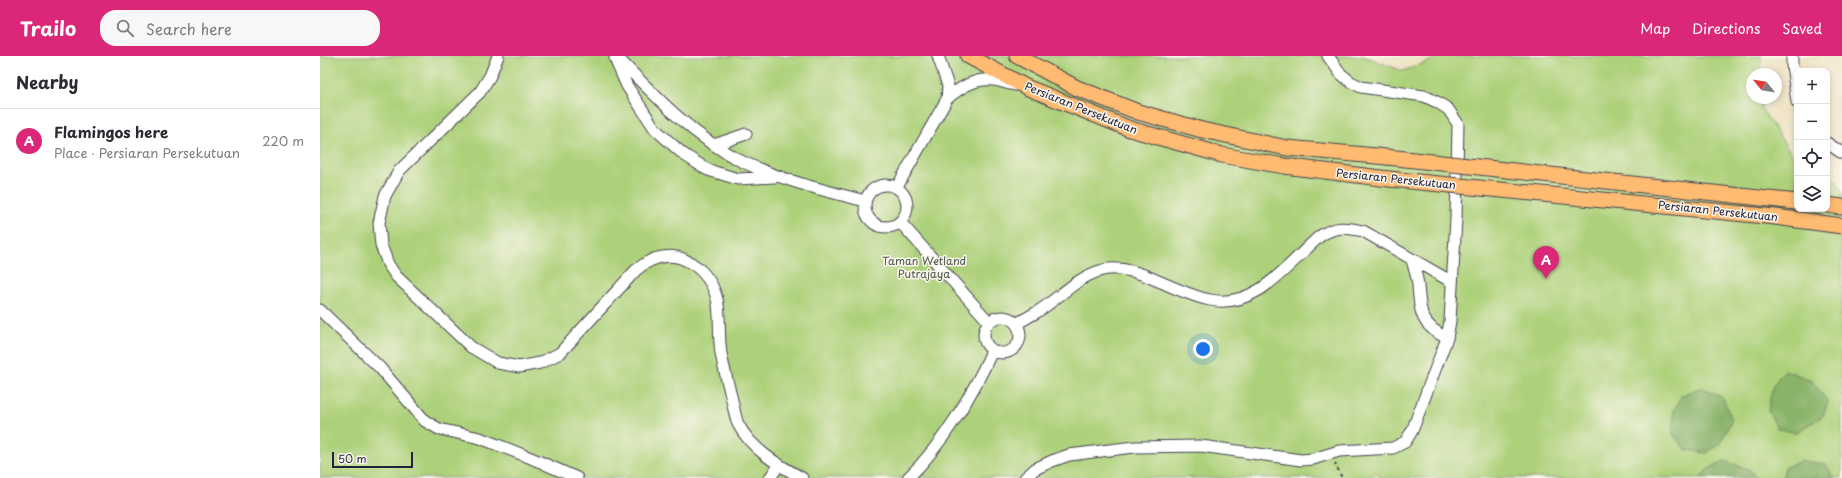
<!DOCTYPE html>
<html lang="en">
<head>
<meta charset="utf-8">
<style>
	:root { --surface:#fff; --page:#f7f7f7; --text:#2b2b33; --muted:#7c7c81; --line:#e1e1e2; --accent:#db2777 }
	body { margin:0; font-family:"Playpen Sans",sans-serif; background:var(--page); color:var(--text) }
	.controls { position:absolute; right:12px; top:12px; display:grid; overflow:hidden; border-radius:8px; box-shadow:0 2px 6px #0003 }
	.controls button { width:36px; height:36px; display:grid; place-items:center; padding:0; border:0; border-bottom:1px solid var(--line); background:var(--surface); color:var(--text); font:20px sans-serif }
	.compass { position:absolute; left:1426px; top:12px; width:36px; height:36px; border-radius:50%; background:var(--surface); box-shadow:0 2px 6px #0003; rotate:300deg }
	.scale { position:absolute; left:12px; bottom:10px; width:81px; box-sizing:border-box; padding-left:4px; border:2px solid #22223b; border-top:0; font-size:11px; line-height:14px; white-space:nowrap; color:#22223b; -webkit-text-stroke:3px #fbf7ec; paint-order:stroke }
	.you { position:absolute; left:883px; top:293px; width:14px; height:14px; margin:-10px; border:3px solid #fff; border-radius:50%; background:#1a73e8; box-shadow:0 0 0 6px #1a73e833 }
	.badge { display:grid; place-items:center; width:26px; height:26px; border-radius:50%; background:var(--accent); color:#fff; font-size:13px; font-weight:700 }
	.pin { position:absolute; translate:-50% -33px; filter:drop-shadow(0 1px 2px #0008) }
	.pin::after { content:''; position:absolute; top:21px; width:14px; height:12px; background:inherit; clip-path:polygon(0 0,100% 0,50% 100%) }
	.list { margin:0; padding:0; list-style:none }
	h2 { display:flex; justify-content:space-between; align-items:center; height:52px; margin:0; padding:0 16px; font-size:17px }
	h2 small { font-size:13px; font-weight:400; color:var(--muted) }
	.list li { display:grid; grid-template-columns:26px 1fr auto; gap:12px; align-items:center; box-sizing:border-box; height:64px; padding:0 16px; border-top:1px solid var(--line) }
	.list b { display:block; font-size:15px; white-space:nowrap }
	.list p { margin:0; font-size:13px; white-space:nowrap; color:var(--muted) }
	.list em { font-size:13px; font-style:normal; color:var(--muted) }
	.icon { flex:none; width:22px; height:22px; fill:none; stroke:currentColor; stroke-width:2; stroke-linecap:round; stroke-linejoin:round }
	.map { position:relative; flex:none; width:1522px; height:422px; overflow:hidden }
	header { display:flex; align-items:center; gap:24px; box-sizing:border-box; height:56px; padding:0 20px; background:var(--accent); color:#fff }
	header strong { font-size:19px }
	nav { display:flex; gap:22px; margin-inline-start:auto; font-size:14px }
	.search { width:280px; height:36px; background:var(--page); display:flex; align-items:center; gap:10px; box-sizing:border-box; padding:0 14px; border-radius:16px; color:var(--muted); font-size:15px }
	main { display:flex }
	aside { flex:1; background:var(--surface) }
	.map>svg:first-child { display:block }
	.green { fill:#add17a; stroke:#687a5a }
	.forest { fill:#8ab36a; stroke:#566a52 }
	.lines { fill:none; stroke-linecap:round; stroke-linejoin:round }
	.minor-casing { stroke:#413f4f; stroke-width:13 }
	.major-casing { stroke:#413f4f; stroke-width:17 }
	.path { stroke:#413f4f; stroke-width:2; stroke-dasharray:3 3; stroke-linecap:butt }
	.minor { stroke:#fff; stroke-width:11 }
	.major { stroke:#febb71; stroke-width:15 }
	.major-bridge-casing { stroke:#413f4f; stroke-width:17; stroke-linecap:butt }
	.major-bridge { stroke:#febb71; stroke-width:15 }
	.labels { text-anchor:middle; stroke-width:3; stroke-linejoin:round; paint-order:stroke }
	.street-label { font-size:11px; fill:#22223b; stroke:#fbf7ec }
	.park-label { font-size:11px; fill:#4c574e; stroke:#fbf7ec }
</style>
</head>
<body>
<header>
<strong>Trailo</strong>
<div class="search"><svg class="icon" aria-label="search" viewBox="0 0 24 24"><circle cx="10" cy="10" r="6"/><path d="M15 15l6 6"/></svg>Search here</div>
<nav><a>Map</a><a>Directions</a><a>Saved</a></nav>
</header>
<main>
<aside>
<h2>Nearby<small></small></h2>
<ul class="list">
<li><span class="badge">A</span><div><b>Flamingos here</b><p>Place · Persiaran Persekutuan</p></div><em>220 m</em></li>
</ul>
</aside>
<div class="map">
<svg width="1522" height="422" viewBox="0 0 1522 422">
	<rect width="100%" height="100%" fill="#fbf7ec"/>
	<filter id="ink" filterUnits="userSpaceOnUse"><feTurbulence type="fractalNoise" baseFrequency=".025" numOctaves="2"/><feDisplacementMap in="SourceGraphic" scale="8" xChannelSelector="R" yChannelSelector="G"/><feConvolveMatrix kernelMatrix="1 2 1 2 8 2 1 2 1" color-interpolation-filters="sRGB"/></filter>
	<filter id="wash" filterUnits="userSpaceOnUse"><feTurbulence type="fractalNoise" baseFrequency=".012" numOctaves="4" result="noise"/><feDisplacementMap in="SourceGraphic" scale="16" xChannelSelector="R" yChannelSelector="G"/><feGaussianBlur stdDeviation="0.9" result="paint"/><feColorMatrix in="noise" values="0 0 0 0 0 0 0 0 0 0 0 0 0 0 0 0 0 1.4 0 .05"/><feComposite in="paint" operator="in"/></filter>
	<g filter="url(#wash)">
		<rect width="100%" height="100%" fill="#eee2c2"/>
		<!-- green -->
		<path class="green" d="M 0,0 L 1043,0 L 1083,15 L 1123,0 L 1441,0 L 1441,18 L 1432,18 L 1432,42 L 1441,42 L 1441,52 L 1472,99 L 1477,102 L 1477,153 L 1507,153 L 1507,119 L 1517,124 L 1522,136 L 1522,422 L 1513,422 L 1505,408 L 1465,411 L 1463,422 L 1436,422 L 1429,413 L 1388,413 L 1381,422 L 1060,422 L 1059,419 L 1033,422 L 0,422 Z"/>
		<!-- forest -->
		<path class="forest" d="M 1465,314 L 1492,325 L 1508,346 L 1503,360 L 1475,377 L 1457,372 L 1448,354 L 1453,329 Z
			M 1382,331 L 1403,342 L 1412,364 L 1400,387 L 1387,397 L 1366,394 L 1353,379 L 1354,353 L 1362,339 Z
			M 1404,405 L 1429,413 L 1436,422 L 1381,422 L 1388,413 Z
			M 1482,405 L 1506,408 L 1513,422 L 1463,422 L 1465,411 Z"/>
	</g>
	<g filter="url(#ink)">
		<g class="lines">
			<defs>
				<path id="minor" d="M 178,0 L 170,20 L 160,36 L 79,115 L 65,140 L 59,167 L 61,189 L 68,208 L 76,220 L 151,291 L 178,307 L 199,311 L 220,307 L 240,297 L 316,214 C 328,204 341,198 357,201 C 377,206 392,223 397,243 C 401,260 398,280 401,297 C 403,310 407,323 410,336 C 413,346 414,358 418,368 C 431,393 458,409 482,422
					M 296,0 C 333,38 373,81 421,105 C 461,124 503,134 545,145
					M 618,0 L 628,30 L 627,43
					M 1472,0 L 1472,9 L 1477,46
					M 295,3 L 307,30 L 335,73 L 363,98 L 388,114 L 418,123 L 455,121
					M 1507,87 L 1522,97
					M 394,89 L 426,78
					M545 150a21 21 0 1 1 42 0a21 21 0 1 1-42 0Z
					M 577,131 L 627,43 C 640,31 655,22 673,24 C 681,25 688,28 695,29
					M 580,166 L 669,266
					M 1092,204 C 1094,212 1097,220 1098,229 C 1100,256 1100,269 1127,282
					M 0,254 L 60,312 L 105,365 L 119,373 L 160,382 L 211,402 L 257,422
					M664 279a18 18 0 1 1 36 0a18 18 0 1 1-36 0Z
					M 696,268 C 703,264 710,260 717,256 C 738,243 758,220 783,214 C 800,210 821,217 836,224 C 853,231 871,240 890,244 C 937,253 968,208 1000,180 C 1015,170 1026,171 1043,175 L 1132,226
					M 450,422 L 458,410
					M 588,422 C 622,389 653,338 672,295
					M 705,422 L 715,413 L 732,405 L 749,399 L 814,391 L 881,390 L 981,404 L 993,403 L 1019,395 L 1073,392 L 1085,386 L 1092,375 L 1127,282 L 1130,265 L 1136,163 L 1138,68 L 1128,53 L 1117,46 L 1104,40 L 1041,31 L 1031,26 L 1021,18 L 1008,0"/>
				<path id="major" d="M 648,0 L 706,31 L 810,73 L 902,99 L 964,110 L 1069,123
					M 697,0 L 757,32 L 818,56 L 882,74 L 967,92 L 1067,101
					M 1507,149 L 1522,151"/>
			</defs>
			<!-- minor casing -->
			<use href="#minor" class="minor-casing"/>
			<!-- major casing -->
			<use href="#major" class="major-casing"/>
			<!-- path -->
			<path class="path" d="M 1015,407 L 1022,422"/>
			<!-- minor -->
			<use href="#minor" class="minor"/>
			<!-- major -->
			<use href="#major" class="major"/>
			<defs>
				<path id="major-bridge" d="M 1067,101 L 1477,146
					M 1069,123 L 1455,161 L 1522,170"/>
			</defs>
			<!-- major-bridge casing -->
			<use href="#major-bridge" class="major-bridge-casing"/>
			<!-- major-bridge -->
			<use href="#major-bridge" class="major-bridge"/>
		</g>
	</g>
	<g class="labels">
		<!-- street labels -->
		<g class="street-label">
			<text transform="translate(761 52) rotate(22)" y="4">Persiaran Persekutuan</text>
			<text transform="translate(1076 123) rotate(6)" y="4">Persiaran Persekutuan</text>
			<text transform="translate(1398 155) rotate(6)" y="4">Persiaran Persekutuan</text>
		</g>
		<!-- park labels -->
		<g class="park-label">
			<text x="604" y="209">Taman Wetland<tspan x="604" dy="13">Putrajaya</tspan></text>
		</g>
	</g>
</svg>
<div class="controls">
<button>+</button>
<button>−</button>
<button><svg class="icon" aria-label="locate" viewBox="0 0 24 24"><circle cx="12" cy="12" r="6"/><path d="M12 2v4M12 18v4M2 12h4M18 12h4"/></svg></button>
<button><svg class="icon" aria-label="layers" viewBox="0 0 24 24"><path d="M12 4l9 5-9 5-9-5zM3 14l9 5 9-5"/></svg></button>
</div>
<svg class="compass" viewBox="-18 -18 36 36"><path d="M0-13l5 13h-10z" fill="#e53935"/><path d="M0 13l5-13h-10z" fill="#7c7c81"/></svg>
<div class="scale">50 m</div>
<div class="you"></div>
<div class="pin badge" style="left:1226px;top:223px">A</div>
</div>
</main>
</body>
</html>
